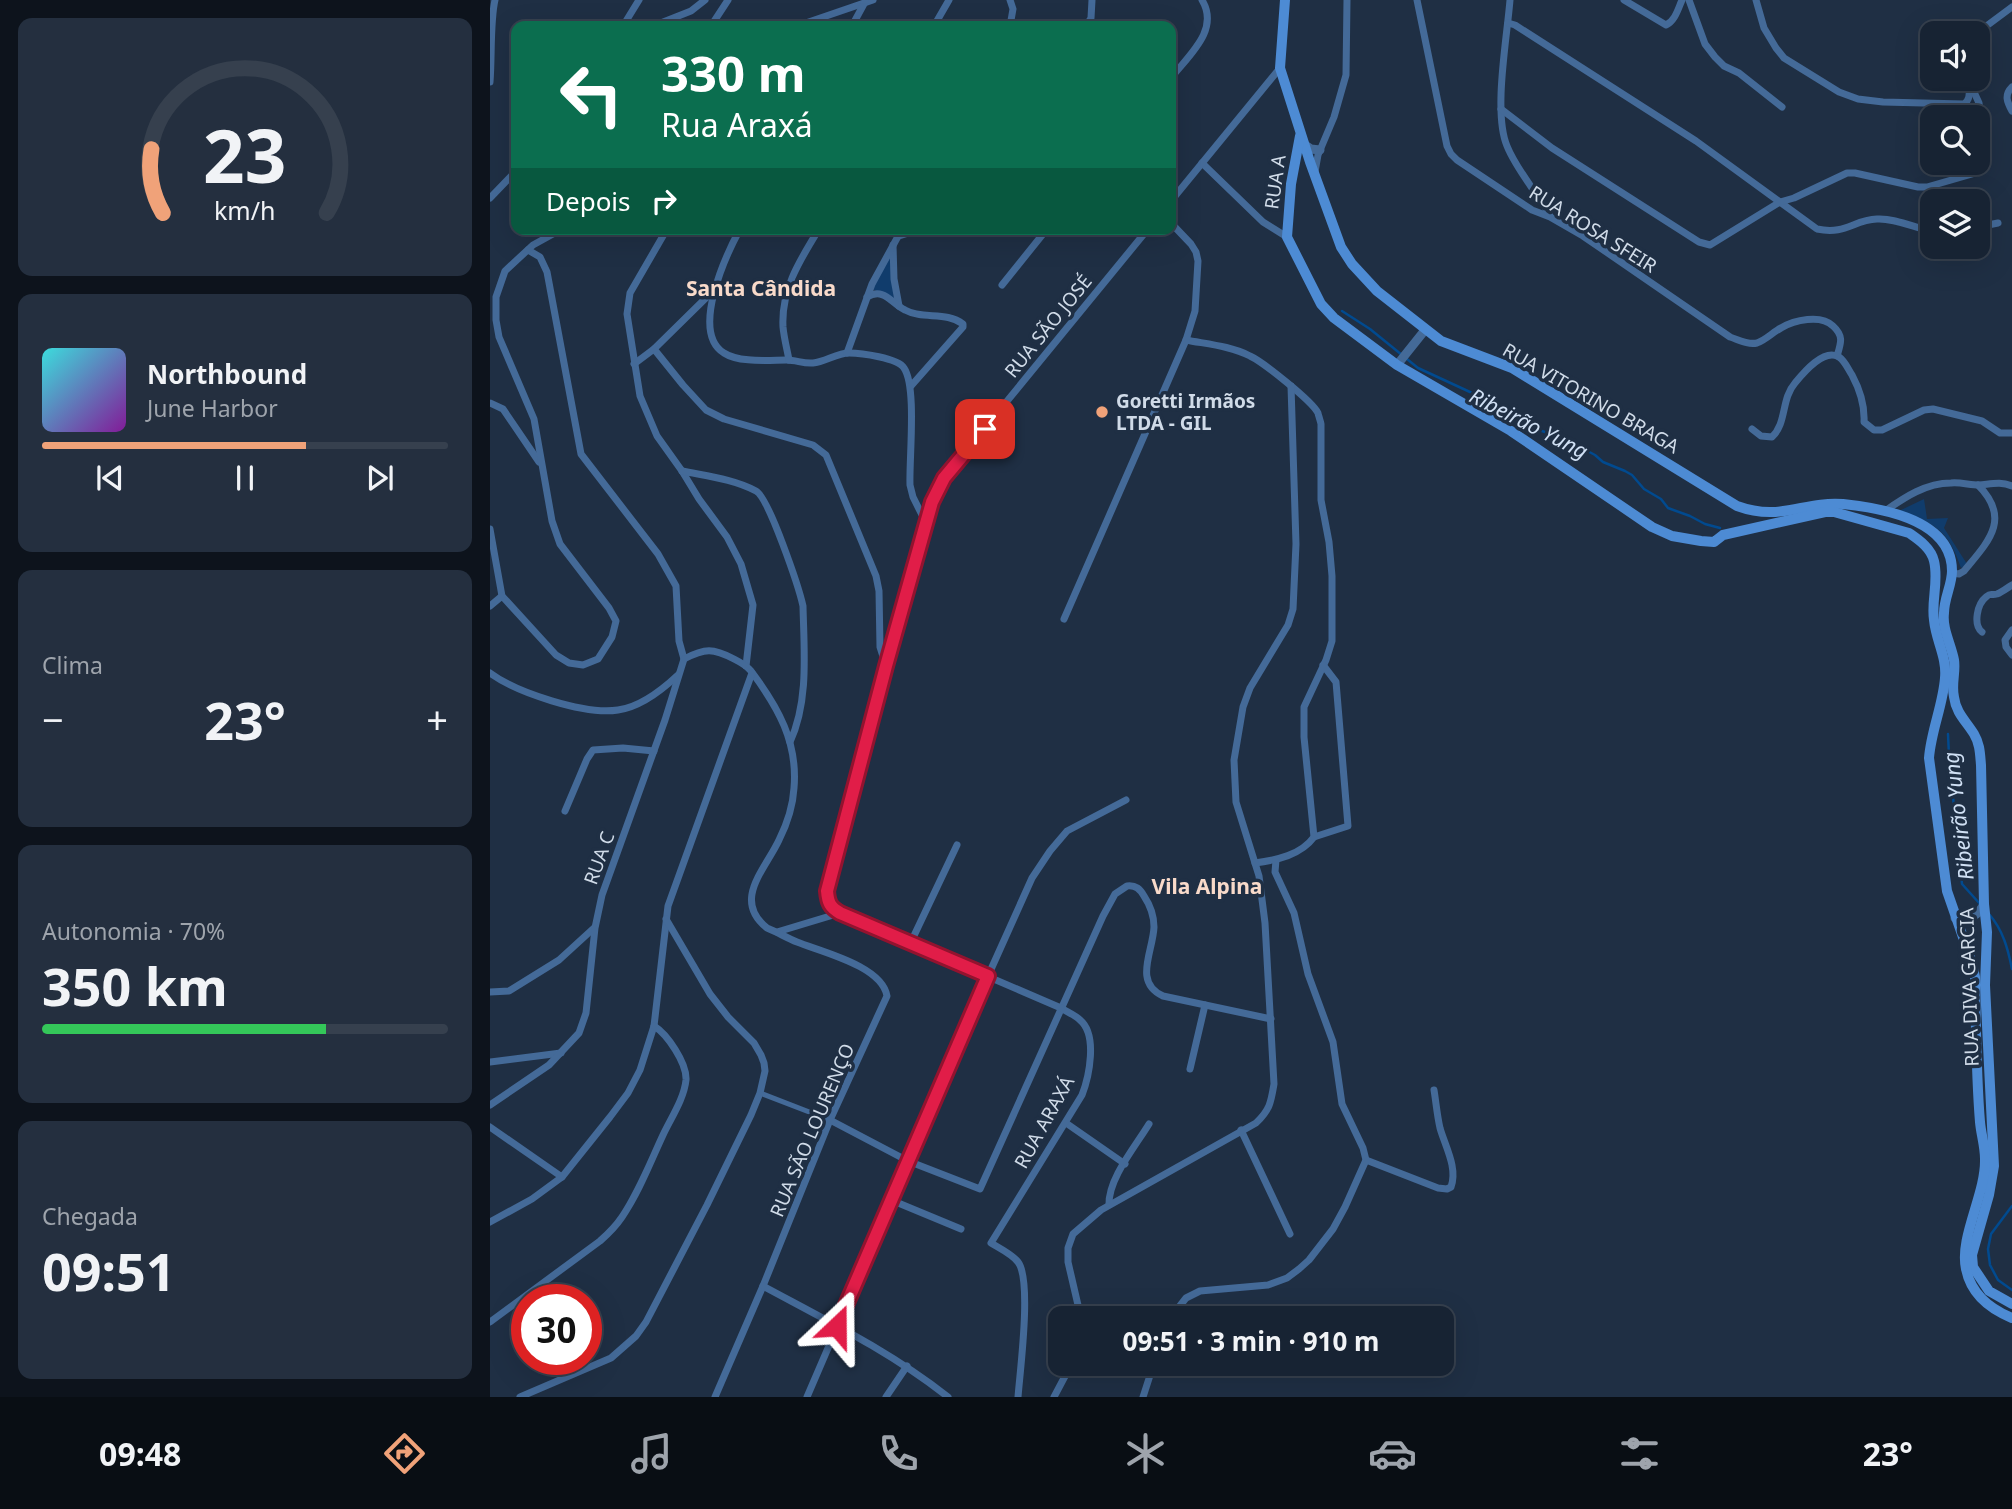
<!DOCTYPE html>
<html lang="pt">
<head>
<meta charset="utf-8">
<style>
	body { margin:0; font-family:"Noto Sans",sans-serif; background:#242f3f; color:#f1f3f6; height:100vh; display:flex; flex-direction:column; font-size:26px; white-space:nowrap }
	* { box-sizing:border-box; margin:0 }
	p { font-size:23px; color:#9ea4ac }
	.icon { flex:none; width:38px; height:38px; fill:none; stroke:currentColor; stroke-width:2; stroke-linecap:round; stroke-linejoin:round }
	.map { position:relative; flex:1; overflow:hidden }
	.panel { display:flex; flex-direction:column; gap:18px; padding:18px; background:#0d131c; width:490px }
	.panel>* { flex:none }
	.guide { position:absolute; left:21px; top:21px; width:665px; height:214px; border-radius:14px; box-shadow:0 7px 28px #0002,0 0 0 2px #36404e; background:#0b6e4f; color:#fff; overflow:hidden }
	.tools { position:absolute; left:1430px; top:21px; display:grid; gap:14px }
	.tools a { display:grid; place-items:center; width:70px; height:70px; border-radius:14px; background:#172333; box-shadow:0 7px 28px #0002,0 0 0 2px #36404e; font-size:35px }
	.speed { position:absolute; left:21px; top:1284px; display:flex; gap:14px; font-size:35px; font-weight:700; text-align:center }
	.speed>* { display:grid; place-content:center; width:91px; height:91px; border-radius:50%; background:#172333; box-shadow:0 7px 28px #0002,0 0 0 2px #36404e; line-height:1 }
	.speed .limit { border:10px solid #d22; background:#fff; color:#111 }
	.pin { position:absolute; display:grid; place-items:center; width:60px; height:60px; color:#fff; margin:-30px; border-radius:14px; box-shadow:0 4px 10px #0006 }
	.me { position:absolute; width:77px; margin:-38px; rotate:23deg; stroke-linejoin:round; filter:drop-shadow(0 0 5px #0008) }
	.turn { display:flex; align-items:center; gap:24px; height:147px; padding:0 35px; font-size:32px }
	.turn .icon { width:91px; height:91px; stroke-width:2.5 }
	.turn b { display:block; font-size:49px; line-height:60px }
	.then { display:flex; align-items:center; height:66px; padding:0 35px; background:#0003; gap:14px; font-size:26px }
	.big { font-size:52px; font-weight:700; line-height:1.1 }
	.panel .widget { flex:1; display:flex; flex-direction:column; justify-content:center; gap:10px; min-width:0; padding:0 24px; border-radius:14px; background:#242f3f }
	.panel .dial { align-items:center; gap:0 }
	.dial svg { height:182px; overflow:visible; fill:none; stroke:#36404e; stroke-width:7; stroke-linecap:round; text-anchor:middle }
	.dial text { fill:#f1f3f6; stroke:none }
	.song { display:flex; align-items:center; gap:21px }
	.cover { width:84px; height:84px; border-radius:10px; background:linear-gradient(135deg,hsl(180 70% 55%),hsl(290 70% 35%)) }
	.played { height:7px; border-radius:4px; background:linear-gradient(90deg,#f0a279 65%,#36404e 65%) }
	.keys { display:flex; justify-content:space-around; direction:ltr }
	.heat { display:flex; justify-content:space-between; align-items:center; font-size:38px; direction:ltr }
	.charge { height:10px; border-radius:5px; background:linear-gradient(90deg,#34c759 70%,#36404e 0) }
	.trip { position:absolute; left:558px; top:1306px; width:406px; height:70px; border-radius:14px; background:#172333; box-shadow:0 7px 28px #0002,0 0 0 2px #36404e; font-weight:700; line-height:70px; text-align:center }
	.tabs { display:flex; height:112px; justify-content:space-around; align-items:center; background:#090e14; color:#9ea4ac }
	.tabs .icon { width:49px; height:49px }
	.tabs .current { color:#f0a279 }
	.tabs b { font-size:32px; color:#f1f3f6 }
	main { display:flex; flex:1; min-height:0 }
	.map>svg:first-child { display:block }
	.green { fill:#103c6c }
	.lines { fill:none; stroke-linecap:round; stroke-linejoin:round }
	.stream { stroke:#014a8f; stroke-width:2.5 }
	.pedestrian { stroke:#446a98; stroke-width:5 }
	.minor { stroke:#446a98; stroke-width:7 }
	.tertiary { stroke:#446a98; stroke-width:9 }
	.secondary { stroke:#4d8bd4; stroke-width:10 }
	.route-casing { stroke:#92132f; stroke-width:18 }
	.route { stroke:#e11d48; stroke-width:12 }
	.poi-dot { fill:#f0a279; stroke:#1f2f44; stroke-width:2.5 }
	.labels { text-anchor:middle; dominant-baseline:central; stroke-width:7; stroke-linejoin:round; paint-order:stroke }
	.street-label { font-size:19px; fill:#d0dbe8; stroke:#1f2f44 }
	.poi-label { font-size:19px; font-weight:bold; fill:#d0dbe8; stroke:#1f2f44; text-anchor:start }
	.neighbourhood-label { font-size:21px; font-weight:bold; fill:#f8daca; stroke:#1f2f44 }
	.water-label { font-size:21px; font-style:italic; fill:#d0e0f4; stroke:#1f2f44 }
</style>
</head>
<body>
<main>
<section class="panel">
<div class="widget dial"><svg viewBox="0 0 100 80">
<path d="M14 69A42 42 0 1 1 86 69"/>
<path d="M14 69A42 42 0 0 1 9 41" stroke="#f0a279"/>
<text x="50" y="56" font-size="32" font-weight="700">23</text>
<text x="50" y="72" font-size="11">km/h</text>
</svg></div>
<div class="widget">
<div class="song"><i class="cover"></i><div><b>Northbound</b><p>June Harbor</p></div></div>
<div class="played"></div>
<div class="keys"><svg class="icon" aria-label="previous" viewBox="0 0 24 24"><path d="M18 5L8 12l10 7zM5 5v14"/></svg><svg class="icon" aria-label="pause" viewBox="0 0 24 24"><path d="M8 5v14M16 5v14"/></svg><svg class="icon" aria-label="next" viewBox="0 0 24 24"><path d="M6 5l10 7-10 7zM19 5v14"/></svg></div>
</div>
<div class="widget"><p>Clima</p>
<div class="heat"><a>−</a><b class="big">23°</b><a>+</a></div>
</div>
<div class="widget"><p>Autonomia · 70%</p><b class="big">350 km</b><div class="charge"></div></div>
<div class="widget"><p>Chegada</p><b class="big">09:51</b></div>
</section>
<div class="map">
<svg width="1522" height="1397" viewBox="0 0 1522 1397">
	<rect width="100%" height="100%" fill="#1f2f44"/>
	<g class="green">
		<path d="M400,254l4,44h-2l-20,-9z"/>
		<path d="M1434,499l3,20 21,-1 -4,10 23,36 -6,4c-12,-36 -25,-45 -60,-56v-2z"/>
	</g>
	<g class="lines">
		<g class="stream">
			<path d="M852,311l28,18 48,39 65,30 47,29 18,6 16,11 20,5 11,6 8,7 22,9 7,4 12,14 17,10 7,9 22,8 15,8 15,4"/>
			<path d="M1458,734l2,43 5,35 8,29 1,21 -3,11 1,11 18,20"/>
			<path d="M1499,914c14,16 19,35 23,55"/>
			<path d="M1522,1206l-21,28 -3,15 2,16 8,15 14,10"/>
		</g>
		<path class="pedestrian" d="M270,1093l70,27"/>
		<g class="minor">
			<path d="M927,0l30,146 4,8 6,6 75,50 18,7 33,19 147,101c9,3 18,8 27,6 9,-3 16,-11 24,-15 13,-8 40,-14 52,-2 11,10 8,17 4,30"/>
			<path d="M1020,0c-3,38 -17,113 -3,146 10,25 30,46 43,70"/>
			<path d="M1134,0l42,25c9,-4 12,-16 16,-25"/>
			<path d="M1199,0l16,44 10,13 9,9 15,7 43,34"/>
			<path d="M1266,0l8,28 12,20 8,10 55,34 19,7 25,3 81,2c7,-5 5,-12 5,-20"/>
			<path d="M1018,23l7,2 181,116 121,88c29,6 36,-9 60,-10 16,-1 34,7 49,11h6"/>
			<path d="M133,26l16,-26"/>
			<path d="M163,26l38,-15 14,-11"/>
			<path d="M221,26l17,-26"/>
			<path d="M307,26l76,-26"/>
			<path d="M362,26l13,-24"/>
			<path d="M444,26l15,-26"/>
			<path d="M520,26l3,-17 -3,-9"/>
			<path d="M596,26l5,-8 1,-18"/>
			<path d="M1487,33l35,-26"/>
			<path d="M681,78c18,-23 49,-48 31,-78"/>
			<path d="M0,82c2,-24 0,-61 5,-82"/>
			<path d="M1522,87c-8,8 -5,15 0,24"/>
			<path d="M1011,109l51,39 147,94 11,3 70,-43 14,-4 53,-25h8l63,14h9l52,-15 4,-5 3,-12 -7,-52 -11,-24"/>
			<path d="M712,163l61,59 24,15"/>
			<path d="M825,172l3,-17 16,-38 12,-42 1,-75"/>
			<path d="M0,198l26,-27"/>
			<path d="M681,201l109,-133"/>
			<path d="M1488,227l20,-4"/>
			<path d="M177,229l-37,64 -3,21 13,82 17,40 25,35 17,28 28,38 14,27 12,41 -7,61"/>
			<path d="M250,229c-14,26 -50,103 -16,124 15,10 45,7 63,7 9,0 17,4 26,3 12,-1 24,-10 36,-10 12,0 49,5 55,15 13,19 5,90 6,117l3,12 13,26"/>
			<path d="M409,236l22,-7"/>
			<path d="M403,245l1,34 5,27"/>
			<path d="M38,250l12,7 7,15 34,182 77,100 18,32 3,55 5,18"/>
			<path d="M512,285l45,-56"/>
			<path d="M377,297c17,-10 24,6 38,13 18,10 41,1 58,14v3l-52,59"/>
			<path d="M696,340c20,4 45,6 64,16 13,6 62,45 68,57 0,1 3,10 3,11v76l8,42 3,34v65l-6,19 -22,47v30l10,100c-13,18 -37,23 -59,26"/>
			<path d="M164,349l29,36 23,25 18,9 89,26 13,10 50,121 3,15 1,56 6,19"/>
			<path d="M357,353l25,-69 30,-55"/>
			<path d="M299,360c-2,-11 -5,-22 -6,-33 -2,-38 17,-67 36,-98"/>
			<path d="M144,364l20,-15 59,-58"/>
			<path d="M0,403l13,6 36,53"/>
			<path d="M1262,429l9,7 11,1c15,-14 9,-38 23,-54 9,-11 29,-35 44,-26 6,4 9,12 13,18 8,15 13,29 12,47l10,8h8l42,-20 9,-1 49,12 18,12h12"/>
			<path d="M192,471c24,5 52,8 74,20 13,7 43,97 47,115 1,45 6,95 -13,136"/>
			<path d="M1395,511c20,-14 41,-28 66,-28 9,-1 19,2 28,2 12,-1 22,-4 33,1"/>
			<path d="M0,529l12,67 54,59 13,8 14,2 15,-6 14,-22 4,-16 -7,-13 -49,-64 -8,-23 -18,-102 -35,-82 -3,-17v-23l9,-26 28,-26 29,-16"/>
			<path d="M1462,573l7,1 5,-3c24,-29 48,-52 14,-86"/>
			<path d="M0,606l12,-10"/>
			<path d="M574,619l122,-279 9,-29 3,-50 -2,-9 -5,-8 -20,-21"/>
			<path d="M1522,630l-7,10 1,7 6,8"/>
			<path d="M1492,632c-9,-7 -5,-28 4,-35 6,-5 4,-1 11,-3 5,-2 10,-6 15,-9"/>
			<path d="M0,673c27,20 95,42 128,37 23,-3 44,-20 60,-35"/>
			<path d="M75,811l22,-52 6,-9 30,-2 31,3"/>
			<path d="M824,837l34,-11 -12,-144 -13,-17"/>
			<path d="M287,932l63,-19"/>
			<path d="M421,942l46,-97"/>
			<path d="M0,992l19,-1 50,-31 35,-32"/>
			<path d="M0,1062l71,-9"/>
			<path d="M700,1069l15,-64"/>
			<path d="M0,1105l59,-40 30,-32 7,-20 9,-85 7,-33 63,-175 19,-61c21,-11 29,-11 50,0 6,3 12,6 17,12 27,36 47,71 43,117 -1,17 -7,36 -15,52 -14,30 -47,60 -12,88 10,4 20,10 30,14 25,10 85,24 90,54l-57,124 -67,166 -48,111"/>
			<path d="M340,1120l78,41 72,28 123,-273 12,-22 12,-8c9,-1 13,3 17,10 6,9 10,21 10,31 -1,25 -21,55 9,69l108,23"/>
			<path d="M576,1123l59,41"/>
			<path d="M0,1127l72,50"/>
			<path d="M751,1130l49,104"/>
			<path d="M876,1160l72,28 9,1 4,-2c7,-19 -6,-41 -11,-59 -3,-13 -4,-26 -6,-38"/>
			<path d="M401,1200l70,29"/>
			<path d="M619,1205c-1,-26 26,-58 40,-81"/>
			<path d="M0,1222l42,-23 30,-22 48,-60 18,-24 12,-23 14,-44 14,-120 84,-233"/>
			<path d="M273,1286c63,34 128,66 185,111"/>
			<path d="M591,1318l-13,-56v-14l5,-14 28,-24 155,-87c14,-13 15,-21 18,-39l-9,-161 -6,-47 -23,-74 -2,-42 9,-53 7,-19 38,-63 5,-16 3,-65 -5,-158"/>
			<path d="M683,1318l6,-11 7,-9 14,-7 68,-6 19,-7 12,-9 10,-9 24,-31 12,-22 21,-47 -3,-12 -21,-44 -9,-62 -25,-68 -14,-61 -19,-41 1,-12"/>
			<path d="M0,1322l110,-81c8,-7 16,-15 22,-24 17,-25 28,-54 41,-82 8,-17 21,-36 23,-55 1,-17 -19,-46 -32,-54"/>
			<path d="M30,1397l91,-39 25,-22 10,-14 61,-117 44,-90 9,-22 5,-22 -1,-8 -3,-8 -7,-12 -26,-26 -18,-23 -44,-75"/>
			<path d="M317,1397l181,-421 44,-98 18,-27 17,-20 59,-31"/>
			<path d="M396,1397l21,-31"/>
			<path d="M528,1397c2,-26 14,-117 0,-135 -6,-8 -19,-14 -27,-19l91,-148c7,-18 16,-60 -2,-75 -5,-5 -13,-8 -19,-12l-221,-95c-10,-6 -12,-10 -13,-22 20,-92 47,-184 73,-275 13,-45 21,-98 44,-138l204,-249"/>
			<path d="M564,1397l18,-34"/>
			<path d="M653,1397l11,-34"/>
		</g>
		<g class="tertiary">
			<path d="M815,145l6,4 9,1"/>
			<path d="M907,365l28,-35"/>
			<path d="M1465,918c14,1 23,-1 29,-14"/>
		</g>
		<g class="secondary">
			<path d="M795,0l-5,68 30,94 31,85 11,17 25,27 64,50 71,27 225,138c44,16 66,-5 106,-2 39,4 109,16 109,67 0,14 -8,27 -8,42 -2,16 7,31 10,47 2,12 -3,24 0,37 2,16 12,24 20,37 6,10 6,20 7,31l3,139 3,28 -2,53 9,181 -5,29 -17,60 1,12 16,24 23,13"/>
			<path d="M810,136l-9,48 -4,53 34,67 13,14 63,47 114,66 141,96 20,9 29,5 13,1 9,-7 102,-23h9l75,21c10,7 22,15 25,28 5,20 -3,40 0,59 2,21 13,37 11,58 -2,27 -14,53 -16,80l18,133 25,72 3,14c1,48 1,97 5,145 1,12 5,24 5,37 1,35 -26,78 -19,110 5,25 24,40 46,49"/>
		</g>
	</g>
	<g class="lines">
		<g class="route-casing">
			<path id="route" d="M347,1326l151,-350 -148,-63c-10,-6 -12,-10 -13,-22l59,-225 46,-164 12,-24 41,-49"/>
		</g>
		<use href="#route" class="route"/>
	</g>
	<circle class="poi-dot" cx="612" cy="412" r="7"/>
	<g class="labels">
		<g class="street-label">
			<text transform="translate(785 182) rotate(-82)">RUA A</text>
			<text transform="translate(1103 229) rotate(32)">RUA ROSA SFEIR</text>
			<text transform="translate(558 326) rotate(-51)">RUA SÃO JOSÉ</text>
			<text transform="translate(1101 398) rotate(30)">RUA VITORINO BRAGA</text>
			<text transform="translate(109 858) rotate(-70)">RUA C</text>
			<text transform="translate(1479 987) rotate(-92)">RUA DIVA GARCIA</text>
			<text transform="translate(554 1122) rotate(-61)">RUA ARAXÁ</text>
			<text transform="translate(322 1130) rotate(-67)">RUA SÃO LOURENÇO</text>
		</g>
		<g class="poi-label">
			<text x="626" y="401">Goretti Irmãos<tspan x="626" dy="22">LTDA - GIL</tspan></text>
		</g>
		<g class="neighbourhood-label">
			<text x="271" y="288">Santa Cândida</text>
			<text x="717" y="886">Vila Alpina</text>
		</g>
		<g class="water-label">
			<text transform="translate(1039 423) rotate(27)">Ribeirão Yung</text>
			<text transform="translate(1468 816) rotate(-97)">Ribeirão Yung</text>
		</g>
	</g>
</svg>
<div class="tools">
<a><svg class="icon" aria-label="sound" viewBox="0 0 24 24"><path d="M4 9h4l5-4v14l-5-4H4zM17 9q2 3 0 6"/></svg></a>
<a><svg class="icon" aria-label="search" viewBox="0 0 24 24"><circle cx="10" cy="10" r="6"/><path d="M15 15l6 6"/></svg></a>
<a><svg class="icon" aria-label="layers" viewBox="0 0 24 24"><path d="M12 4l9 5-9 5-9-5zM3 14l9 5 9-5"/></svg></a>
</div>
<div class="speed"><div class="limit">30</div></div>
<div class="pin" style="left:495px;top:429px;background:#d93025"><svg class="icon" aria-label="arrive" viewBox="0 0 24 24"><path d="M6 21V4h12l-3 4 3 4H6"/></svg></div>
<svg class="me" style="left:347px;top:1326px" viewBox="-20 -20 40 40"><path d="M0-17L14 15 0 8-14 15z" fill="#e11d48" stroke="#fff" stroke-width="4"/></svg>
<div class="trip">09:51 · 3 min · 910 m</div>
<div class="guide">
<div class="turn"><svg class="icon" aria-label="left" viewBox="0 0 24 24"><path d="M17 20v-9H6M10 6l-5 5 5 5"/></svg><div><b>330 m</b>Rua Araxá</div></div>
<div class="then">Depois<svg class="icon" aria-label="right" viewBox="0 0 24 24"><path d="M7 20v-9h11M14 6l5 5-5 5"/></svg></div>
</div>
</div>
</main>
<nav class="tabs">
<b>09:48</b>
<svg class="icon current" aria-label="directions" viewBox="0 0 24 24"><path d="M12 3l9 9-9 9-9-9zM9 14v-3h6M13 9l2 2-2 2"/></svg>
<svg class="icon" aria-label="music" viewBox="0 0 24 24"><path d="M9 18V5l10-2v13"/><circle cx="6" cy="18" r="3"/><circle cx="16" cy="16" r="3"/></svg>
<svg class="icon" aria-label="phone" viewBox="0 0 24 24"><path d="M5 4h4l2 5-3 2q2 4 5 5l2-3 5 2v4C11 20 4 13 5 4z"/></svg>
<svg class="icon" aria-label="climate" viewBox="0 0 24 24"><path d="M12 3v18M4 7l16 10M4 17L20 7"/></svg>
<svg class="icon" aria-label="car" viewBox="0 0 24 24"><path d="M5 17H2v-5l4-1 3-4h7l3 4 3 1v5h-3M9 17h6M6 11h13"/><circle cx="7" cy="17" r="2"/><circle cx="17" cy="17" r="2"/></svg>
<svg class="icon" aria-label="filters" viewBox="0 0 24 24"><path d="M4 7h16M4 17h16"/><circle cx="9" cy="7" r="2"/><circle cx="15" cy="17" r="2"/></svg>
<b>23°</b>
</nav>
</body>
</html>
